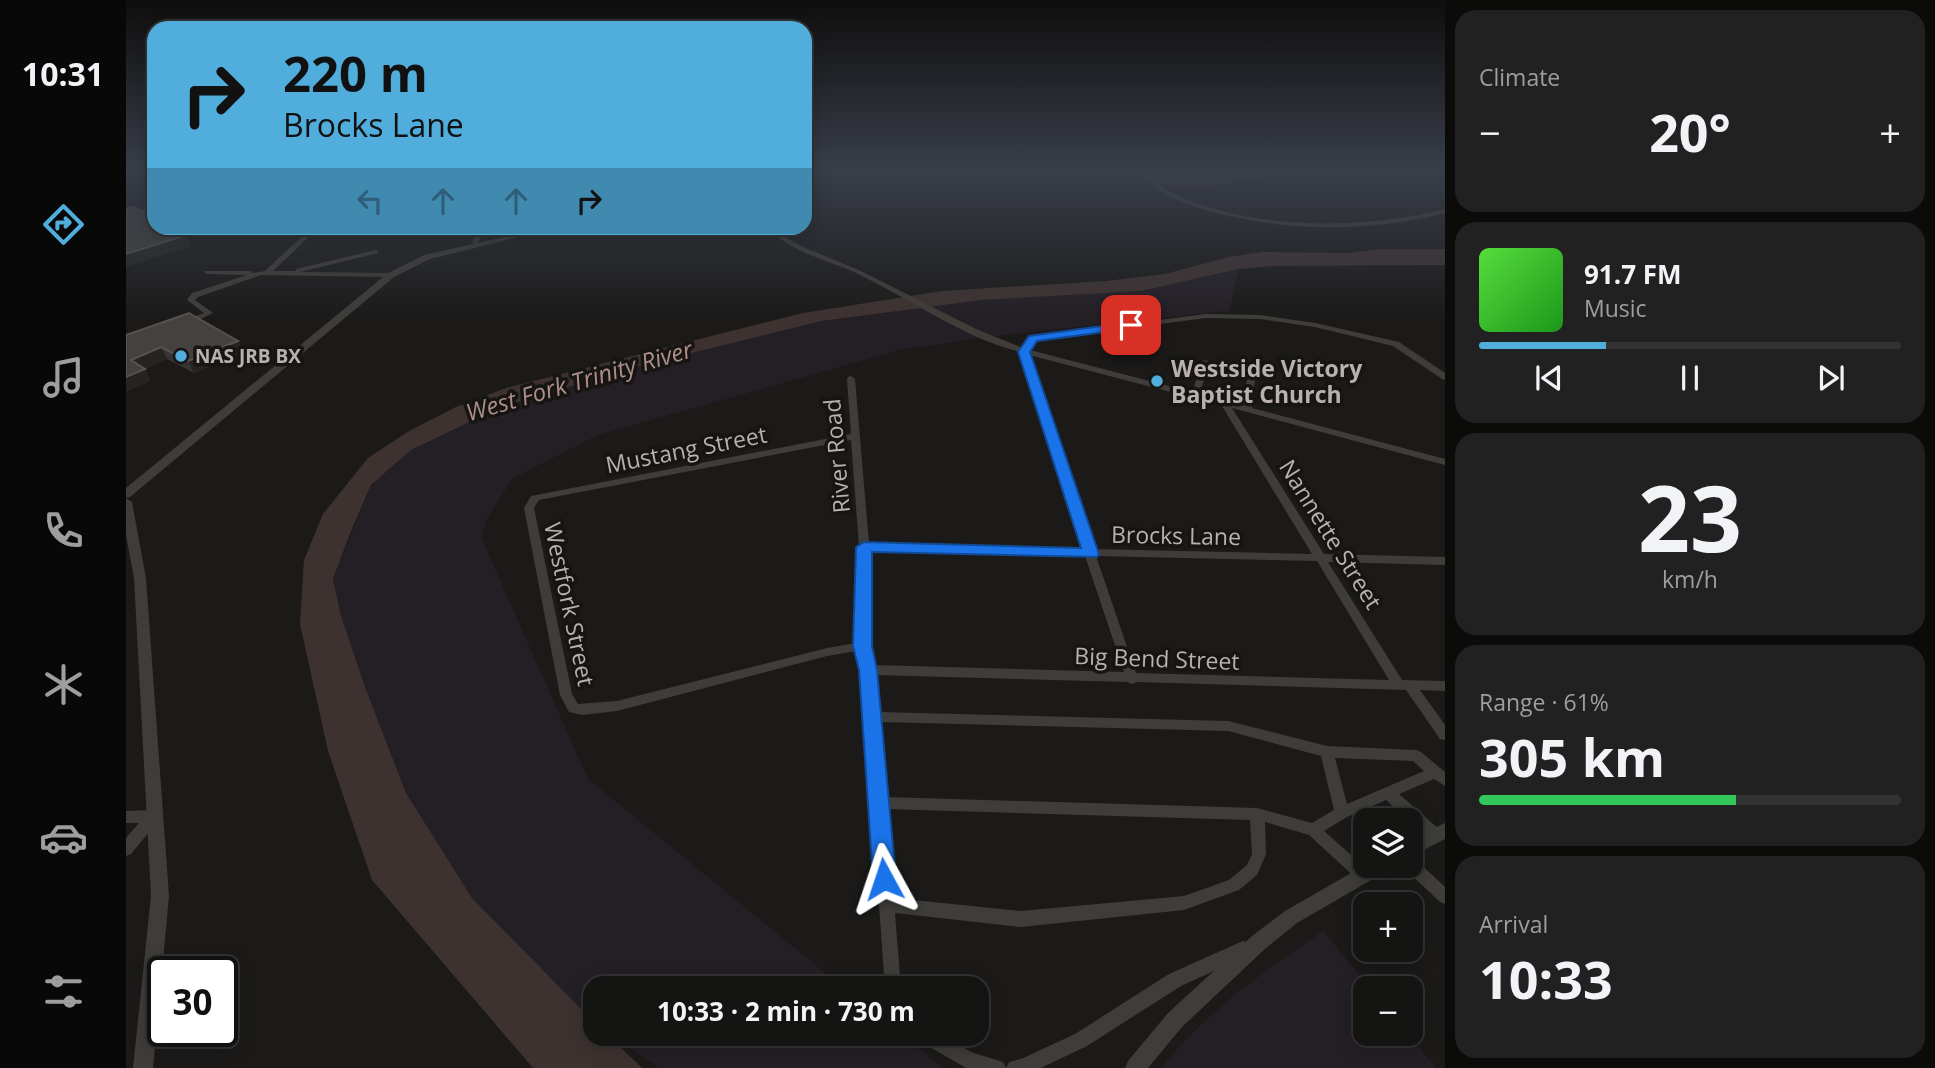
<!DOCTYPE html>
<html lang="en">
<head>
<meta charset="utf-8">
<style>
	body { margin:0; font-family:"Open Sans",sans-serif; background:#212121; color:#f1f3f6; height:100vh; display:flex; flex-direction:column; font-size:26px; white-space:nowrap }
	* { box-sizing:border-box; margin:0 }
	p { font-size:23px; color:#9d9ea0 }
	.icon { flex:none; width:38px; height:38px; fill:none; stroke:currentColor; stroke-width:2; stroke-linecap:round; stroke-linejoin:round }
	.map { position:relative; flex:1; overflow:hidden }
	.drawer { display:flex; flex-direction:column; gap:10px; padding:10px; background:#0b0b0a; width:490px }
	.drawer>* { flex:none }
	.hud { position:absolute; left:21px; top:21px; width:665px; height:214px; border-radius:21px; box-shadow:0 4px 18px #0003,0 0 0 2px #333; background:#50addc; color:#111; overflow:hidden }
	.tools { position:absolute; left:1227px; top:808px; display:grid; gap:14px }
	.tools a { display:grid; place-items:center; width:70px; height:70px; border-radius:14px; background:#141413; box-shadow:0 4px 18px #0003,0 0 0 2px #333; font-size:35px }
	.speed { position:absolute; left:21px; top:956px; display:flex; gap:14px; font-size:35px; font-weight:700; text-align:center }
	.speed>* { display:grid; place-content:center; width:91px; height:91px; border-radius:50%; background:#141413; box-shadow:0 4px 18px #0003,0 0 0 2px #333; line-height:1 }
	.speed .limit { border:4px solid #111; border-radius:10px; background:#fff; color:#111 }
	.pin { position:absolute; display:grid; place-items:center; width:60px; height:60px; color:#fff; margin:-30px; border-radius:14px; box-shadow:0 4px 10px #0006 }
	.me { position:absolute; width:77px; margin:-38px; rotate:355deg; stroke-linejoin:round; filter:drop-shadow(0 0 5px #0008) }
	.turn { display:flex; align-items:center; gap:24px; height:147px; padding:0 21px; font-size:32px }
	.turn .icon { width:91px; height:91px; stroke-width:2.5 }
	.turn b { display:block; font-size:49px; line-height:60px }
	.lanes { display:flex; align-items:center; height:66px; padding:0 21px; background:#0003; justify-content:center; gap:35px; direction:ltr }
	.lanes .off { opacity:.35 }
	.big { font-size:52px; font-weight:700; line-height:1.1 }
	.drawer .card { flex:1; display:flex; flex-direction:column; justify-content:center; gap:10px; min-width:0; padding:0 24px; border-radius:21px; background:#212121 }
	.drawer .dial { align-items:center; gap:0 }
	.dial b { font-size:91px; line-height:1 }
	.song { display:flex; align-items:center; gap:21px }
	.cover { width:84px; height:84px; border-radius:10px; background:linear-gradient(135deg,hsl(110 70% 55%),hsl(120 70% 35%)) }
	.played { height:7px; border-radius:4px; background:linear-gradient(90deg,#50addc 30%,#333 30%) }
	.keys { display:flex; justify-content:space-around; direction:ltr }
	.heat { display:flex; justify-content:space-between; align-items:center; font-size:38px; direction:ltr }
	.charge { height:10px; border-radius:5px; background:linear-gradient(90deg,#34c759 61%,#333 0) }
	.trip { position:absolute; left:457px; top:976px; width:406px; height:70px; border-radius:21px; background:#141413; box-shadow:0 4px 18px #0003,0 0 0 2px #333; font-weight:700; line-height:70px; text-align:center }
	main { display:flex; flex:1; min-height:0 }
	.dock { display:flex; flex-direction:column; width:126px; justify-content:space-around; align-items:center; background:#080808; color:#9d9ea0 }
	.dock .icon { width:49px; height:49px }
	.dock .on { color:#50addc }
	.dock b { font-size:32px; color:#f1f3f6 }
	.map>svg:first-child { display:block }
	.green { fill:#241f25 }
	.water { fill:#3d3230 }
	.lines { fill:none; stroke-linecap:round; stroke-linejoin:round }
	.minor { fill:#3f3d3a; fill-rule:evenodd }
	.tertiary { fill:#3f3d3a; fill-rule:evenodd }
	.wall { fill:#363432 }
	.shaded-wall { fill:#252423 }
	.building { fill:#44423f; stroke:#565351; stroke-width:2 }
	.route { fill:#1a73e8; stroke:#114b97; stroke-width:2 }
	.poi-dot { fill:#50addc; stroke:#161514; stroke-width:2.5 }
	.labels { text-anchor:middle; dominant-baseline:central; stroke-width:7; stroke-linejoin:round; paint-order:stroke }
	.far-poi-label { font-size:19px; font-weight:bold; fill:#b9b1ad; stroke:#161514; text-anchor:start }
	.poi-label { font-size:23px; font-weight:bold; fill:#b9b1ad; stroke:#161514; text-anchor:start }
	.street-label { font-size:23px; fill:#b9b1ad; stroke:#161514 }
	.water-label { font-size:24px; font-style:italic; fill:#af8e89; stroke:#161514 }
</style>
</head>
<body>
<main>
<nav class="dock">
<b>10:31</b>
<svg class="icon on" aria-label="directions" viewBox="0 0 24 24"><path d="M12 3l9 9-9 9-9-9zM9 14v-3h6M13 9l2 2-2 2"/></svg>
<svg class="icon" aria-label="music" viewBox="0 0 24 24"><path d="M9 18V5l10-2v13"/><circle cx="6" cy="18" r="3"/><circle cx="16" cy="16" r="3"/></svg>
<svg class="icon" aria-label="phone" viewBox="0 0 24 24"><path d="M5 4h4l2 5-3 2q2 4 5 5l2-3 5 2v4C11 20 4 13 5 4z"/></svg>
<svg class="icon" aria-label="climate" viewBox="0 0 24 24"><path d="M12 3v18M4 7l16 10M4 17L20 7"/></svg>
<svg class="icon" aria-label="car" viewBox="0 0 24 24"><path d="M5 17H2v-5l4-1 3-4h7l3 4 3 1v5h-3M9 17h6M6 11h13"/><circle cx="7" cy="17" r="2"/><circle cx="17" cy="17" r="2"/></svg>
<svg class="icon" aria-label="filters" viewBox="0 0 24 24"><path d="M4 7h16M4 17h16"/><circle cx="9" cy="7" r="2"/><circle cx="15" cy="17" r="2"/></svg>
</nav>
<div class="map">
<svg width="1319" height="1068" viewBox="0 0 1319 1068">
	<rect width="100%" height="100%" fill="#1b1a19"/>
	<g class="green">
		<path d="M1113,269l-10,42 -217,23 -109,15 -305,86 -85,43 -27,42 -5,17 107,242 257,210h-250v34l-123,-125 -66,-105 -41,-106 -24,-71 -8,-37 38,-94 40,-35 90,-43 138,-41 183,-45 160,-21 159,-9z"/>
		<path d="M1197,931l48,58h-6v45h43l28,34h-275c46,-57 102,-96 162,-137z"/>
		<path d="M485,1034h290l42,34h-284z"/>
	</g>
	<g class="water">
		<path d="M1027,171h142l-92,16 -19,1 -24,-5z"/>
		<path d="M1254,249h65v16l-174,1 -32,3 -98,22 -159,9 -160,21 -183,45 -138,41 -90,43 -40,35 -20,46 -18,48 8,37 24,71 41,106 66,105 123,125v11h12l35,34h-109l-161,-188 -44,-129 -28,-127 4,-64 19,-46 45,-56 41,-27 47,-24 50,-19 297,-75 139,-22 164,-10 59,-7 64,-17 34,-5 84,1z"/>
	</g>
	<g class="lines">
		<g class="minor">
			<path d="M1011,171c12,0 21,13 31,19 10,6 23,12 34,15 74,25 168,23 243,4v4c-75,19 -154,19 -228,0 -18,-5 -39,-11 -55,-21 -9,-6 -17,-14 -25,-21z"/>
			<path d="M185,228h6v1l19,-1 -24,6 -39,37h23v-2l80,-19 2,1v2l-78,19 91,1 4,2 -4,2 -130,-2 -63,22 -3,3 18,13 -25,12h-6v-4l22,-8 -17,-13 5,-7 55,-18 -40,-1 -3,-2 1,-1h45l3,2 12,-2z"/>
			<path d="M354,228h6l-8,14 2,3 -3,2 -5,-5z"/>
			<path d="M642,228h6l8,7 21,12 56,23 117,59 47,19 8,-12h3l172,-22 54,1 55,8 84,19 46,31v7l-3,-1 -49,-33 -78,-19 -55,-8 -54,-1 -169,22 -7,10 162,42 11,-32 52,8 1,2 -4,38 193,51v6l-213,-57 92,146 121,3v8l-117,-3 74,118 43,1v10l-25,-1 25,35v15l-5,-1 -34,-49 -269,-8 -5,2 -5,-2 -252,-7 3,37 350,9 99,25 89,4 5,2 24,20v14l-11,-7 -35,15 41,36 2,5 -2,5 -5,1 -5,-1 -44,-40 -39,17 -23,14 44,39 3,5 -3,5 -5,2 -5,-2 -49,-45 -44,-13 1,32 -9,21 -18,15 -55,20 -163,17 -126,-14 6,76h-16l-13,-183 -2,-3 1,-3 -9,-130 -5,-19 -30,5 -210,55 -35,4 -13,-3 -9,-17 -36,-187 7,-12 320,-62 -4,-55 1,-2 3,-1 4,3 14,165 214,5 -63,-197c-59,-15 -111,-54 -166,-80 -30,-13 -63,-20 -86,-44zM903,355l161,42 1,3 6,-1 25,7 90,148 -218,-5zM1083,365l39,7 -5,34 -44,-11zM725,440l8,107 -3,96 -29,5 -210,53 -39,3 -6,-10 -38,-186 5,-8zM743,551l216,5 39,116 -251,-7 -5,-19zM970,556l221,5 72,119 -253,-7zM753,722l349,9 93,25 13,54 -22,13 -55,-15 -372,-11zM1209,758l78,3 11,10 -77,33zM760,809l364,11 2,34 -5,11 -18,15 -45,16 -163,15 -127,-13z"/>
			<path d="M28,810l5,2 2,4 -2,4 -28,34 -5,2v-18l13,-15h-13v-12z"/>
			<path d="M1284,857l5,2 30,28v17l-5,-2 -35,-33 -1,-3h6z"/>
			<path d="M1117,941l6,2 2,6 -2,6 -68,31 -94,60 -46,22h-35l3,-6 12,-3 54,-25 94,-60z"/>
			<path d="M789,1034h26l30,18 32,10 3,6h-40l-48,-28z"/>
		</g>
		<g class="tertiary">
			<path d="M28,206v4l-28,7v-4z"/>
			<path d="M419,228h11l-126,31 -36,18 -264,220 -4,1v-10l262,-215 36,-18z"/>
			<path d="M0,498l6,4 14,76 23,318 -16,172h-20l18,-172 -17,-318 -8,-43z"/>
			<path d="M1319,823v16l-35,18v-17z"/>
			<path d="M1239,865l23,1 -3,6 -88,51 -31,25 -84,79 -34,41h-23l3,-7 40,-48 84,-77 33,-25z"/>
		</g>
	</g>
	<path class="wall" d="M0,335l112,6 5,12 -49,20 -27,-14 -22,10 6,12z"/>
	<g class="shaded-wall">
		<path d="M61,235l5,11 -66,21v-13z"/>
		<path d="M112,341l5,12 -49,20 -6,-12z"/>
		<path d="M35,347l6,12 -30,13 -6,-12z"/>
		<path d="M19,369l6,12 -25,11v-15z"/>
	</g>
	<g class="building">
		<path d="M7,207l21,11v10h19l14,7 -61,19v-45z"/>
		<path d="M63,313l49,28 -50,20 -27,-14 -30,13 14,9 -19,8v-42z"/>
	</g>
	<linearGradient id="sky" x2="0" y2="1"><stop stop-color="#0f0e0e"/><stop offset="0.53" stop-color="#393e49"/><stop offset="1" stop-color="#393e49" stop-opacity="0"/></linearGradient>
	<rect width="1319" height="320" fill="url(#sky)"/>
	<path class="route" d="M1005,322l6,3 -2,3 -98,13 -7,11 69,202 -2,3 -225,-5v94l5,24 19,209 -3,8 -9,3 -8,-3 -3,-8 -14,-209 -6,-24 3,-99 8,-5 217,6 -63,-196 11,-16z"/>
	<g class="poi-dot">
		<circle cx="55" cy="356" r="7"/>
		<circle cx="1031" cy="381" r="7"/>
	</g>
	<g class="labels">
		<g class="far-poi-label">
			<text x="69" y="356">NAS JRB BX</text>
		</g>
		<g class="poi-label">
			<text x="1045" y="368">Westside Victory<tspan x="1045" dy="26">Baptist Church</tspan></text>
		</g>
		<g class="street-label">
			<text transform="translate(560 449) rotate(-11)">Mustang Street</text>
			<text transform="translate(710 456) rotate(-95)">River Road</text>
			<text transform="translate(1205 534) rotate(58)">Nannette Street</text>
			<text transform="translate(1050 535) rotate(1)">Brocks Lane</text>
			<text transform="translate(444 604) rotate(78)">Westfork Street</text>
			<text transform="translate(1031 658) rotate(2)">Big Bend Street</text>
		</g>
		<g class="water-label">
			<text transform="translate(453 380) rotate(-16)">West Fork Trinity River</text>
		</g>
	</g>
</svg>
<div class="tools">
<a><svg class="icon" aria-label="layers" viewBox="0 0 24 24"><path d="M12 4l9 5-9 5-9-5zM3 14l9 5 9-5"/></svg></a>
<a>+</a>
<a>−</a>
</div>
<div class="speed"><div class="limit">30</div></div>
<div class="pin" style="left:1005px;top:325px;background:#d93025"><svg class="icon" aria-label="arrive" viewBox="0 0 24 24"><path d="M6 21V4h12l-3 4 3 4H6"/></svg></div>
<svg class="me" style="left:758px;top:879px" viewBox="-20 -20 40 40"><path d="M0-17L14 15 0 8-14 15z" fill="#1a73e8" stroke="#fff" stroke-width="4"/></svg>
<div class="trip">10:33 · 2 min · 730 m</div>
<div class="hud">
<div class="turn"><svg class="icon" aria-label="right" viewBox="0 0 24 24"><path d="M7 20v-9h11M14 6l5 5-5 5"/></svg><div><b>220 m</b>Brocks Lane</div></div>
<div class="lanes"><svg class="icon off" aria-label="left" viewBox="0 0 24 24"><path d="M17 20v-9H6M10 6l-5 5 5 5"/></svg><svg class="icon off" aria-label="ahead" viewBox="0 0 24 24"><path d="M12 20V5M6 11l6-6 6 6"/></svg><svg class="icon off" aria-label="ahead" viewBox="0 0 24 24"><path d="M12 20V5M6 11l6-6 6 6"/></svg><svg class="icon" aria-label="right" viewBox="0 0 24 24"><path d="M7 20v-9h11M14 6l5 5-5 5"/></svg></div>
</div>
</div>
<section class="drawer">
<div class="card"><p>Climate</p>
<div class="heat"><a>−</a><b class="big">20°</b><a>+</a></div>
</div>
<div class="card">
<div class="song"><i class="cover"></i><div><b>91.7 FM</b><p>Music</p></div></div>
<div class="played"></div>
<div class="keys"><svg class="icon" aria-label="previous" viewBox="0 0 24 24"><path d="M18 5L8 12l10 7zM5 5v14"/></svg><svg class="icon" aria-label="pause" viewBox="0 0 24 24"><path d="M8 5v14M16 5v14"/></svg><svg class="icon" aria-label="next" viewBox="0 0 24 24"><path d="M6 5l10 7-10 7zM19 5v14"/></svg></div>
</div>
<div class="card dial"><b>23</b><p>km/h</p></div>
<div class="card"><p>Range · 61%</p><b class="big">305 km</b><div class="charge"></div></div>
<div class="card"><p>Arrival</p><b class="big">10:33</b></div>
</section>
</main>
</body>
</html>
